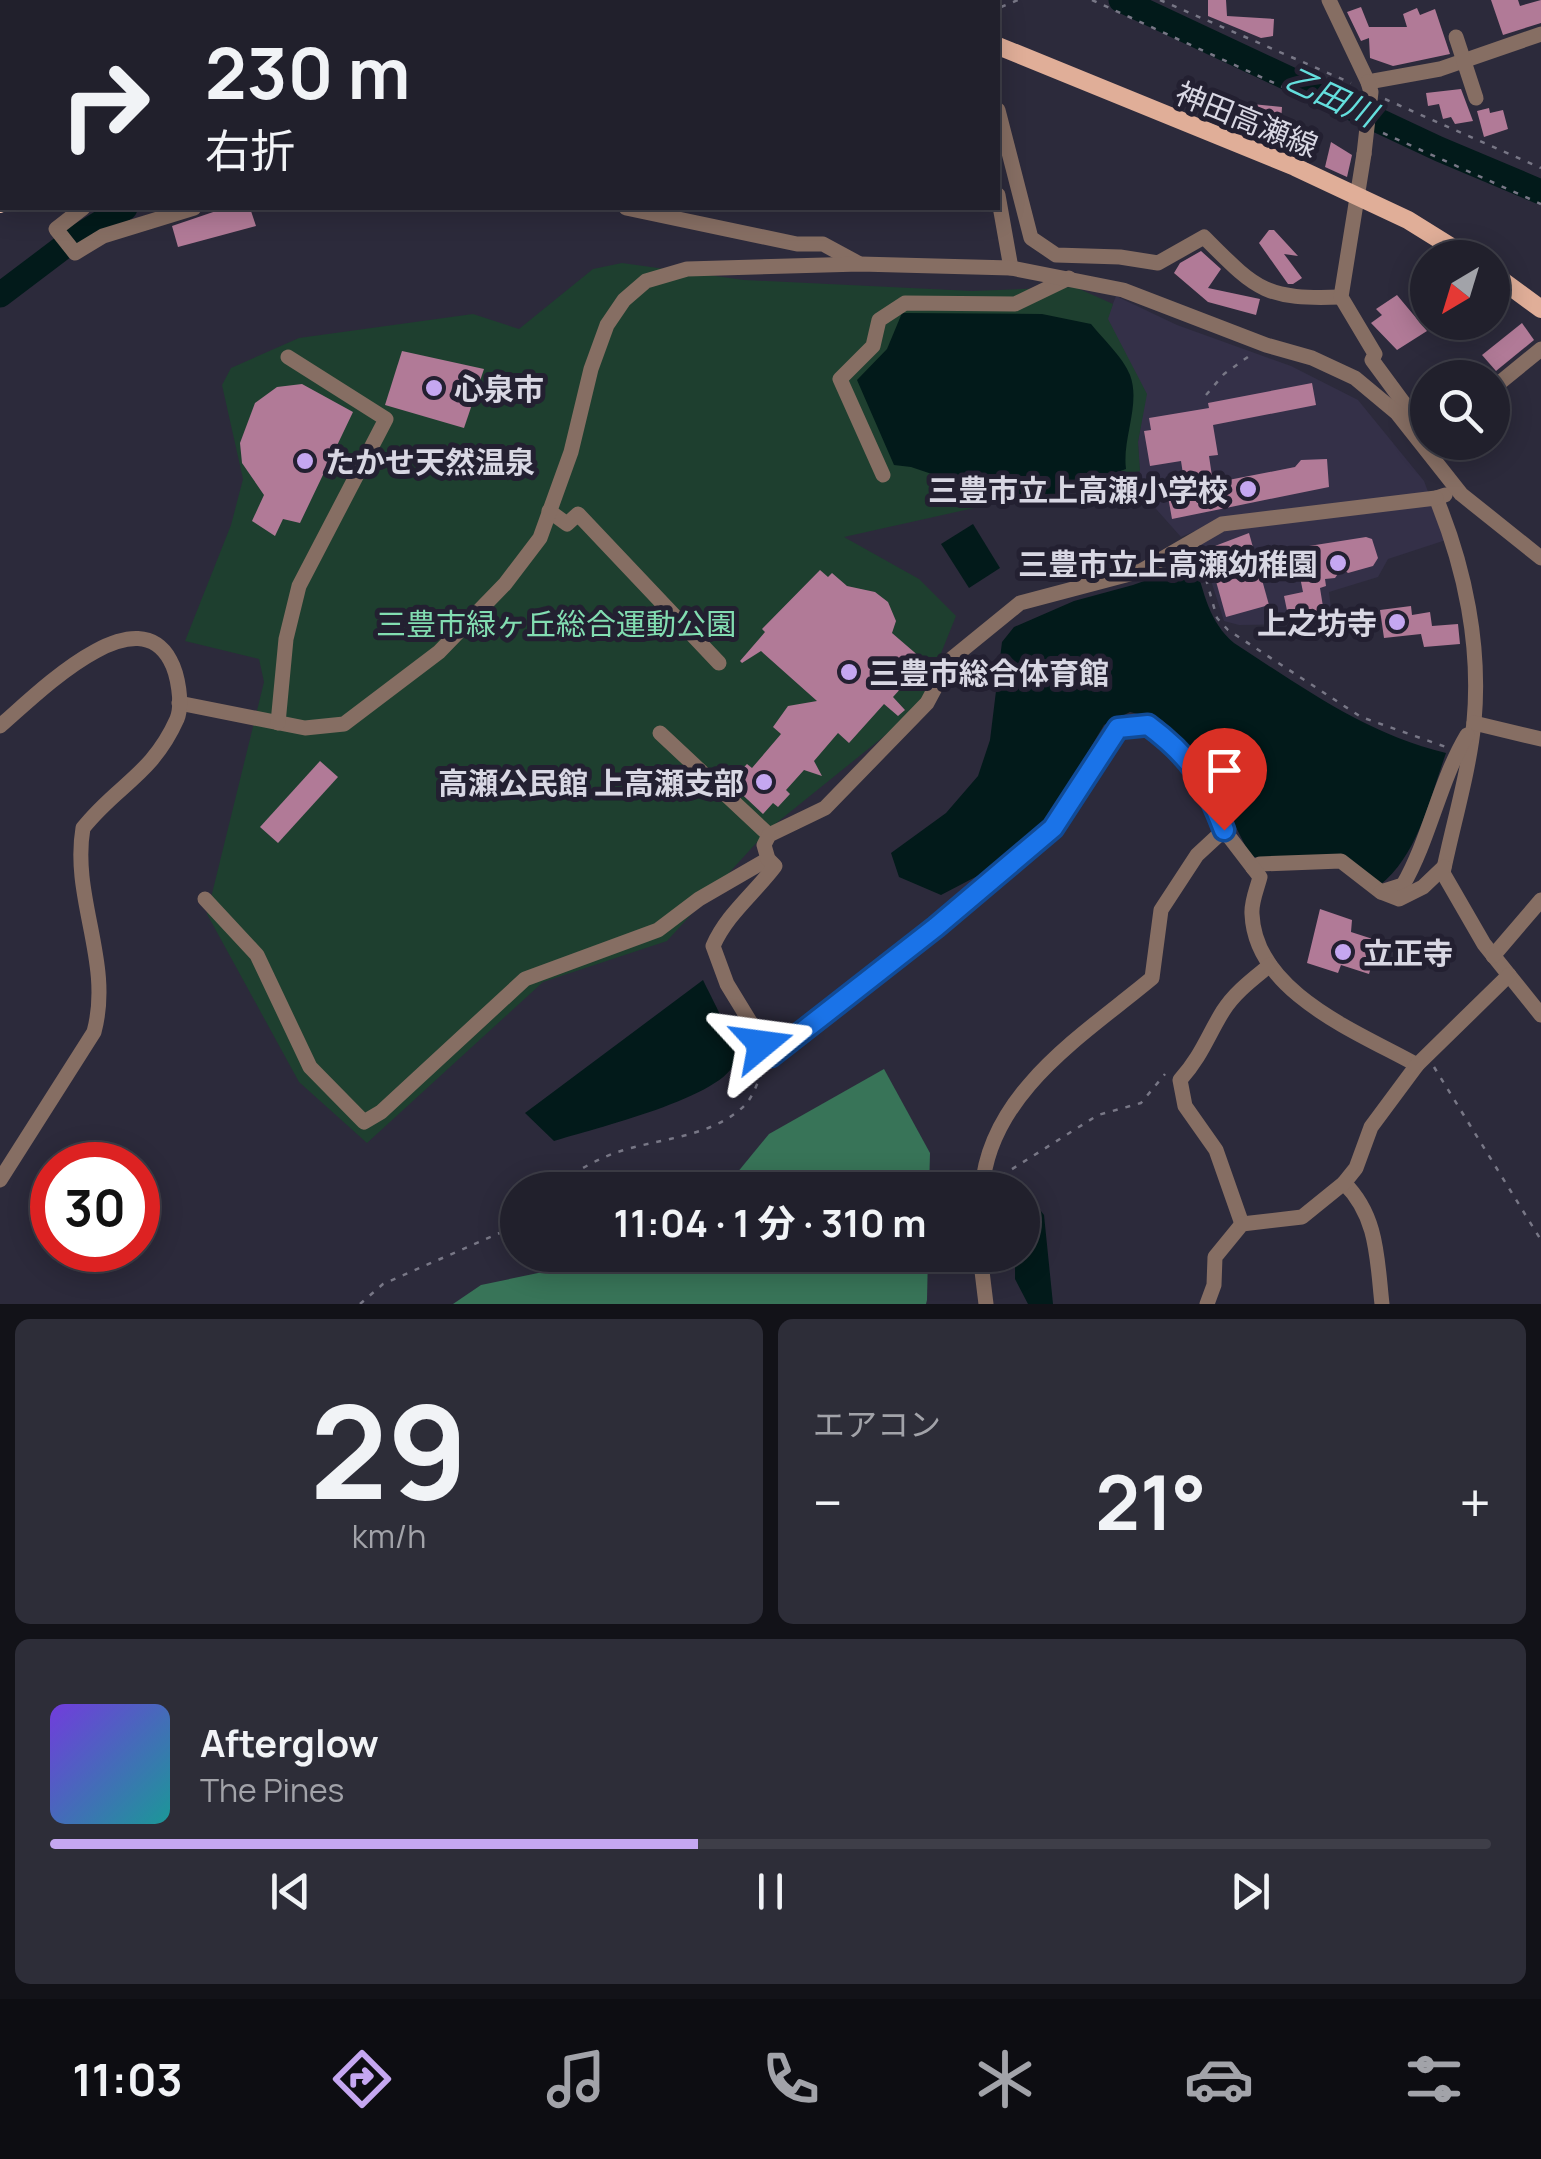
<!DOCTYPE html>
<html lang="ja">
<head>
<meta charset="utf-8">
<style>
	body { margin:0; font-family:Manrope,"Noto Sans JP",sans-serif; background:#2d2d38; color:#f1f3f6; height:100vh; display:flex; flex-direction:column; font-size:38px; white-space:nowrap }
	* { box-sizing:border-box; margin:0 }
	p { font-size:32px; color:#a2a3a9 }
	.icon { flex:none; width:55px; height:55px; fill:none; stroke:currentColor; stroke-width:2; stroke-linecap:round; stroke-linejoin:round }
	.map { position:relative; height:1304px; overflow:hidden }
	.side { display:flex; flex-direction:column; gap:15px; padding:15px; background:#121218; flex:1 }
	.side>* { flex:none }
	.top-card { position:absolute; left:0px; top:0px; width:1000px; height:210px; box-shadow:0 5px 25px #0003,0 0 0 2px #3e3e48; background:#21202c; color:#f1f3f6; overflow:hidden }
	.needle { width:65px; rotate:218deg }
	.fabs { position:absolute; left:1410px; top:240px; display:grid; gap:20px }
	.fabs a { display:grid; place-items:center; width:100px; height:100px; border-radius:50%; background:#21202c; box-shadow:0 5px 25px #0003,0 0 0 2px #3e3e48; font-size:50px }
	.speed { position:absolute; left:30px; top:1142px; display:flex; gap:20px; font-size:50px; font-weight:700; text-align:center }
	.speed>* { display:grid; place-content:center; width:130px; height:130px; border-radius:50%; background:#21202c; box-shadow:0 5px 25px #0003,0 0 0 2px #3e3e48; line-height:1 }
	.speed .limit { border:15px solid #d22; background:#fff; color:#111 }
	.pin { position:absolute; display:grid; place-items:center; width:85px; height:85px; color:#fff; margin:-102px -42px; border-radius:50% 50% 50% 0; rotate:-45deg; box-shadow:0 0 10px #0007 }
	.pin .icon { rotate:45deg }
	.me { position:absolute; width:110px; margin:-55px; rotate:74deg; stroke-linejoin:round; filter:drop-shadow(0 0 8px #0008) }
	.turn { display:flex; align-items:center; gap:35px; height:210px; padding:0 40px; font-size:45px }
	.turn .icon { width:130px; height:130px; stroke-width:2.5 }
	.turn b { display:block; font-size:70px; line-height:85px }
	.big { font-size:75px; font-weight:700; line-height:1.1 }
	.side .tile { flex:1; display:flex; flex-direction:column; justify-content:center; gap:15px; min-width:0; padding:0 35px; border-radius:15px; background:#2d2d38 }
	.side .dial { align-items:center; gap:0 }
	.dial b { font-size:130px; line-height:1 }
	.song { display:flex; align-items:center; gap:30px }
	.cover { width:120px; height:120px; border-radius:15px; background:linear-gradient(135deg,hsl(260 70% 55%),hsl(180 70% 35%)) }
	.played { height:10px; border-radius:5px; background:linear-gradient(90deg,#c5a7f1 45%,#3e3e48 45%) }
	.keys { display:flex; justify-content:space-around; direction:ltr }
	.heat { display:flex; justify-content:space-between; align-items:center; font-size:55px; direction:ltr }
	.side .tiles { flex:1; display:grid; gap:15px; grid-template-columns:1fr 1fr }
	.tile:last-child { grid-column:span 2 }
	.trip { position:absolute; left:500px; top:1172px; width:540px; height:100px; border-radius:50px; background:#21202c; box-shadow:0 5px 25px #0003,0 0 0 2px #3e3e48; font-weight:700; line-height:100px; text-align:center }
	.tab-bar { display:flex; height:160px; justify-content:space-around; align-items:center; background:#0d0d12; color:#a2a3a9 }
	.tab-bar .icon { width:70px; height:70px }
	.tab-bar .current { color:#c5a7f1 }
	.tab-bar b { font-size:45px; color:#f1f3f6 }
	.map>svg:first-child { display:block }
	.built { fill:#343048 }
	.green { fill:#1e3f2f }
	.forest { fill:#387458 }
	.water { fill:#021a1a }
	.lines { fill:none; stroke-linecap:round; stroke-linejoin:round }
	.river { stroke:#021a1a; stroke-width:25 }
	.building { fill:#b17a97 }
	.path { stroke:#787786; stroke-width:2.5; stroke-dasharray:5 8; stroke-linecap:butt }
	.minor { stroke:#866e63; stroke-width:15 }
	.major { stroke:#e0ae98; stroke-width:18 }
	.highway { stroke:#fccbb6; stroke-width:20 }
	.minor-bridge { stroke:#866e63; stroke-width:15 }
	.route-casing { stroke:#114b97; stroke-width:25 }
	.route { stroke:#1a73e8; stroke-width:18 }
	.poi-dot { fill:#c5a7f1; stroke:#232031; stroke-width:4 }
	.labels { text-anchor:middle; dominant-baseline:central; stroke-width:10; stroke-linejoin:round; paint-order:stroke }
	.street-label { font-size:30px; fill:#d8d7e3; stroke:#232031 }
	.poi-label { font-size:30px; font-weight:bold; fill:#d8d7e3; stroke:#232031; text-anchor:start }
	.park-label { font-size:30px; fill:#82ddb1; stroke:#232031 }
	.water-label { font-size:32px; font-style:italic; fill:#64dedd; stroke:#232031 }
</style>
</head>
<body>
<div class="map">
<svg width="1541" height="1304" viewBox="0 0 1541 1304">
	<rect width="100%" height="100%" fill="#2c2a3b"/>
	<path class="built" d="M1116,296l61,29 114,41 67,34 66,81 22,59 -58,19 -10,18 -49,15 3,24 -32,8 -61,1 -15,-4 -29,-90 -14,6 -40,-45 -3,-50 8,-48 -39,-75z"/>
	<path class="green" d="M622,263l122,17 228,11 103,-4 38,17 -5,15 39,75 -9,48 2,29 -296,66 75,42 37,37 -37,92 -150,121 -102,112 -124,41 -176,161 -68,-61 -92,-168 57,-232 -5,-23 -74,-18 46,-116 12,-46 -21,-94 9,-17 68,-30 174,-24 46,15 74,-60z"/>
	<g class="forest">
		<path d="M884,1069l46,84 -1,37h-206l46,-56z"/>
		<path d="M624,1255h304l-1,45 -1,4h-473l28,-19z"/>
	</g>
	<g class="water">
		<path d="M902,313l140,1 49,10c12,15 32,33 39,51 11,29 -8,64 -4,94l-102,36 -113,-38 -17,-2 -37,-85 30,-31z"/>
		<path d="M973,524l27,44 -31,20 -28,-44z"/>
		<path d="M1195,563c9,30 14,59 39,80 68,44 132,91 212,110 -16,45 -28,102 -66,132l-38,-28h-91l-51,-101 -38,-36 -32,-8 -26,13 -54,91 -65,56 -44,23 -42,-18 -8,-24 55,-40 32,-37 12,-36 12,-98 12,-15 60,-26 59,-16z"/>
		<path d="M703,980c8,17 34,64 32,80 -5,36 -146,70 -181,81l-29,-28z"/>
		<path d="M1029,1196l15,19 9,89h-25l-13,-25v-24h7l1,-57z"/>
	</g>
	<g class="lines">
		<g class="river">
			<path d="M1121,0l318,149 102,43"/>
			<path d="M0,295l74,-56 51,-31"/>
		</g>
	</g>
	<g class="building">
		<path d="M1208,0h18l1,16 47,3 -1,17 -12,2 -53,-22z"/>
		<path d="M1491,0h27l2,6 21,-6v23l-38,12z"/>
		<path d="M1361,7l8,20h38l-4,-13 14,-6 3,7 15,-6 15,45 -57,12 -23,-8 -1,-20 -8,3 -14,-29z"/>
		<path d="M1461,89l12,32 -18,3 -4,-7 -8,2 -4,-15 -11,2 -2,-13z"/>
		<path d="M1252,104l30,3 -2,29h-25z"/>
		<path d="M1489,108l1,5 13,-3 5,19 -24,8 -7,-26z"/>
		<path d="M1331,142l21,13 -5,22 -22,-10z"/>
		<path d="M225,208h25l6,18 -78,21 -6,-21z"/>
		<path d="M1269,230h5l24,26 -14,-2 18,24 -9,6h-5l-29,-41z"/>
		<path d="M1201,251l20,18 -13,19 52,11 -4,16 -48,-13 -34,-29 6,-10z"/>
		<path d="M1397,295l30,36 -30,19 -26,-27 11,-8 -6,-6z"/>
		<path d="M1522,323l12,17 -38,31 -14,-16z"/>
		<path d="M402,351l82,18 -20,59 -79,-23z"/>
		<path d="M1312,383l4,22 -103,20 5,30 -9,1 4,27 82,-16 6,-7 26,-1 2,28 -157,32 -5,-28 18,-4 -4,-26 -31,5 -6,-35 7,-1 -2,-12 60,-10 -1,-5z"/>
		<path d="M302,384l51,28 -53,111 -17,-4 -8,17 -23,-15 12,-26 -22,-32 -2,-20 15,-40 22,-16z"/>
		<path d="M1249,533l20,72 -43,12 -19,-68z"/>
		<path d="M1366,537l6,2 6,19 -5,8 -25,7 -6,-5 -7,10 -10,1 1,7 -6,2 4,25 -35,7 -5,-24 19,-4 -5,-25 5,-8 9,-3 -3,-10z"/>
		<path d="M820,570l8,7 4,-4 15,13 28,6 13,10 8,19 -4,12 29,25 -5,6 4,3 -27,30 12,13 -7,6 -14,-12 -35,39 -11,-10 -24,28 8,15 -18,-6 -18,20 4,4 -12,13 -5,-4 -10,11 -31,-29 8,-8 -3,-3 10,-10 5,4 29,-34 -8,-7 15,-21 29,-5 -56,-50 -19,12 -2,-2 25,-29 -3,-3z"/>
		<path d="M1411,606l1,9 18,-3 2,14 26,-2 2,20 -36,3 -3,-13 -37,4 -4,-28z"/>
		<path d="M320,761l18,16 -60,66 -18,-16z"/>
		<path d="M1320,909l32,11 -1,12 28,9 -10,33 -28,-9 -3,8 -31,-10z"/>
	</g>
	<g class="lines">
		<g class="path">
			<path d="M1092,0l261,119"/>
			<path d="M1160,0l191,83"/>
			<path d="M375,2v-2"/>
			<path d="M536,2v-2"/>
			<path d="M682,2v-2"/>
			<path d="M939,2l3,-2"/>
			<path d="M1001,7l17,-7"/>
			<path d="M1385,99l156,69"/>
			<path d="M1383,133l158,71"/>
			<path d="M1206,395l18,-21 28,-20"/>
			<path d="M1199,554l18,64 11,12 133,87 85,30"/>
			<path d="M1434,1067l107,173"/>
			<path d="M1001,1176l97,-61 43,-12 24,-29"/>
			<path d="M551,1190c19,-15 38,-27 61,-36 42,-16 99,-15 133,-49 8,-8 13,-24 18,-35"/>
			<path d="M360,1304l23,-20 135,-59"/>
		</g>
		<g class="minor">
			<path d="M168,0l4,2"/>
			<path d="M985,0v2"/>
			<path d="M1329,0l39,82 72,-13 101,-35"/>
			<path d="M65,2l3,-2"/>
			<path d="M207,2l2,-2"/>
			<path d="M1456,37l20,61"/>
			<path d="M0,70l2,-3"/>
			<path d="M0,99l2,2"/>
			<path d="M998,110l33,128 25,17 64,2 38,6 46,-26c52,52 60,63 137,60"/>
			<path d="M1364,154l-23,143 34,57 -3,6 56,76"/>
			<path d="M998,195l13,73"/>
			<path d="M83,208l-27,21 19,24 28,-17 91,-28"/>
			<path d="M626,208l171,36h26l35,19"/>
			<path d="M1492,389l49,-40"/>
			<path d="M883,475l-43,-96 33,-33 6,-26 26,-17 110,1 54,-26"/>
			<path d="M1445,495l-9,3c29,70 45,148 38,224 -5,50 -21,102 -31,151l41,71 57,71"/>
			<path d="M549,511l18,13 11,-10 141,149"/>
			<path d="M179,703l126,25 39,-4 95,-72 66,-68 35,-46 31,-86 20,-83 16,-44 17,-25 22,-19 41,-12 173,-5 151,4 112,22 143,55 46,13 43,20 42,35 64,81 80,64"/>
			<path d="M278,723l8,-84 13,-53 87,-167 -98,-62"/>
			<path d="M1474,723l67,16"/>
			<path d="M0,726c32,-27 134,-132 170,-66 8,14 13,44 7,59 -25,56 -60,66 -94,109 -12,70 30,134 11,204l-94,148"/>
			<path d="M660,733l109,102"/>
			<path d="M1253,868l7,-4 81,-3 40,31 22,-7c27,-47 36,-103 64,-150"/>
			<path d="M1381,892l18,7 24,-12 21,-20"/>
			<path d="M205,899l52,56 53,112 54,55 17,-10 144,-133 133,-49 41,-31 69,-40"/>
			<path d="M1493,956l48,-56"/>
			<path d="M1417,1065c-59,-33 -162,-72 -165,-151 -1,-12 5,-25 8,-37l-36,-47 -33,-70 -43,-35 -30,3 -65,100 -117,99 -165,129 -44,-72 -14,-38c14,-32 41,-52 62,-80l-7,-7 -4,-14 5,-10 56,-27 102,-105 23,-43 70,-57 121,-32 81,-47 214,-26"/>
			<path d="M1344,1183c34,33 33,77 38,121"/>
			<path d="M982,1190c7,-98 103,-156 170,-212l9,-68 36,-55 27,-25"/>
			<path d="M1242,1224l-26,-74 -31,-44 -5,-26c22,-25 27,-43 43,-69 12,-19 30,-32 47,-46"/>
			<path d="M980,1255l6,49"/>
			<path d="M1207,1304l7,-19 1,-28 27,-33 60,-7 42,-34 12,-15 15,-41 46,-62 92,-90"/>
		</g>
		<g class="major">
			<path d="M862,0l11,2"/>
			<path d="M998,46l297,121 113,53 61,38"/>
			<path d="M1492,273l49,36"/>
		</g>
		<g class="highway">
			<path d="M152,2l2,-2"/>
			<path d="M184,2l2,-2"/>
			<path d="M0,164l2,-3"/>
			<path d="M0,203l2,-3"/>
		</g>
		<path class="minor-bridge" d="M1364,154l7,-62 -3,-10"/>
	</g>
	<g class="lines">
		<g class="route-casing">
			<path id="route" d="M762,1044l9,12 165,-129 117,-99 65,-100 30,-3c43,32 57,55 76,105"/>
		</g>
		<use href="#route" class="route"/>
	</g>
	<g class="poi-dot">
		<circle cx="434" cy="388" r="10"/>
		<circle cx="305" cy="461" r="10"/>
		<circle cx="1248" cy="489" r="10"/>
		<circle cx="1338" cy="563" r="10"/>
		<circle cx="1397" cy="622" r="10"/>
		<circle cx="849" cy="672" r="10"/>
		<circle cx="764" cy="782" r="10"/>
		<circle cx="1343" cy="952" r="10"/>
	</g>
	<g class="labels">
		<g class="street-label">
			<text transform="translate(1247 119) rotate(22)">神田高瀬線</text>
		</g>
		<g class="poi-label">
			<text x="454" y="388">心泉市</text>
			<text x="325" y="461">たかせ天然温泉</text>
			<text x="1228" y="489" text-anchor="end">三豊市立上高瀬小学校</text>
			<text x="1318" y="563" text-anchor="end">三豊市立上高瀬幼稚園</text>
			<text x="1377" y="622" text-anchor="end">上之坊寺</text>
			<text x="869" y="672">三豊市総合体育館</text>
			<text x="744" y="782" text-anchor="end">高瀬公民館 上高瀬支部</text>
			<text x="1363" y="952">立正寺</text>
		</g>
		<g class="park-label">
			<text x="556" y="623">三豊市緑ヶ丘総合運動公園</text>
		</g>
		<g class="water-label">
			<text transform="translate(1331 96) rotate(25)">乙田川</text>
		</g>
	</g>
</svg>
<div class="fabs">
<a><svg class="needle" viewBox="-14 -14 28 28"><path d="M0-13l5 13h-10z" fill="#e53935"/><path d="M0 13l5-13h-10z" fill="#a2a3a9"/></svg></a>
<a><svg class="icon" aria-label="search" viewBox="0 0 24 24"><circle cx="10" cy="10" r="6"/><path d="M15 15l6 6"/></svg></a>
</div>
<div class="speed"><div class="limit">30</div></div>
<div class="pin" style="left:1224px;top:830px;background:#d93025"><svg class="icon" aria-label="arrive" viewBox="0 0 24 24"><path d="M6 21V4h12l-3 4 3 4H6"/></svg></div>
<svg class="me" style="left:762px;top:1044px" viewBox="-20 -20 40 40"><path d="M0-17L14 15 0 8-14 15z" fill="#1a73e8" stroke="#fff" stroke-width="4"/></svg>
<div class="trip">11:04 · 1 分 · 310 m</div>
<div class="top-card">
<div class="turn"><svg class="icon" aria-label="right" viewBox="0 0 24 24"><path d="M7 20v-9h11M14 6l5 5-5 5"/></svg><div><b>230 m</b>右折</div></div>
</div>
</div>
<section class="side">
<div class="tiles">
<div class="tile dial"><b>29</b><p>km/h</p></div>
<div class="tile"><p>エアコン</p>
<div class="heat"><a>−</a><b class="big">21°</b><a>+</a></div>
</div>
<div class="tile">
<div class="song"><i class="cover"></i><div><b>Afterglow</b><p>The Pines</p></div></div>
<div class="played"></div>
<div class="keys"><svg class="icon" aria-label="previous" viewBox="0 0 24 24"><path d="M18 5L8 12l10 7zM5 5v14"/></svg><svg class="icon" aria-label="pause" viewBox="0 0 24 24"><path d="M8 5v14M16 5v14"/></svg><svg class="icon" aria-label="next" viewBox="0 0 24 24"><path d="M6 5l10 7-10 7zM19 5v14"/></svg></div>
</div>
</div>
</section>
<nav class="tab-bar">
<b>11:03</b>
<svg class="icon current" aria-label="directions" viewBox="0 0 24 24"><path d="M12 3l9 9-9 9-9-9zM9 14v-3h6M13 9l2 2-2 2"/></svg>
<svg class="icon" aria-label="music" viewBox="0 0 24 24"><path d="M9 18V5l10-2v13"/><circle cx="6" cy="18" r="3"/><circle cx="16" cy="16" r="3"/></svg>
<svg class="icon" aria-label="phone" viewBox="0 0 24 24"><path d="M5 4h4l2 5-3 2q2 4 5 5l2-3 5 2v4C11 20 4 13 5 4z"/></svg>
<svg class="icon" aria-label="climate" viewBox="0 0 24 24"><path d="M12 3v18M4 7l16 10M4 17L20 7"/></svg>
<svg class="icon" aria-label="car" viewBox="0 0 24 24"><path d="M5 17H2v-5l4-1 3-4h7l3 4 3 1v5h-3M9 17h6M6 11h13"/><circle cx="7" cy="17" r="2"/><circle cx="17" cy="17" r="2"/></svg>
<svg class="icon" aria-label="filters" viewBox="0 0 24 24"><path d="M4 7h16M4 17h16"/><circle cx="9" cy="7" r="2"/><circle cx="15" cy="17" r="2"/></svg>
</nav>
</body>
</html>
